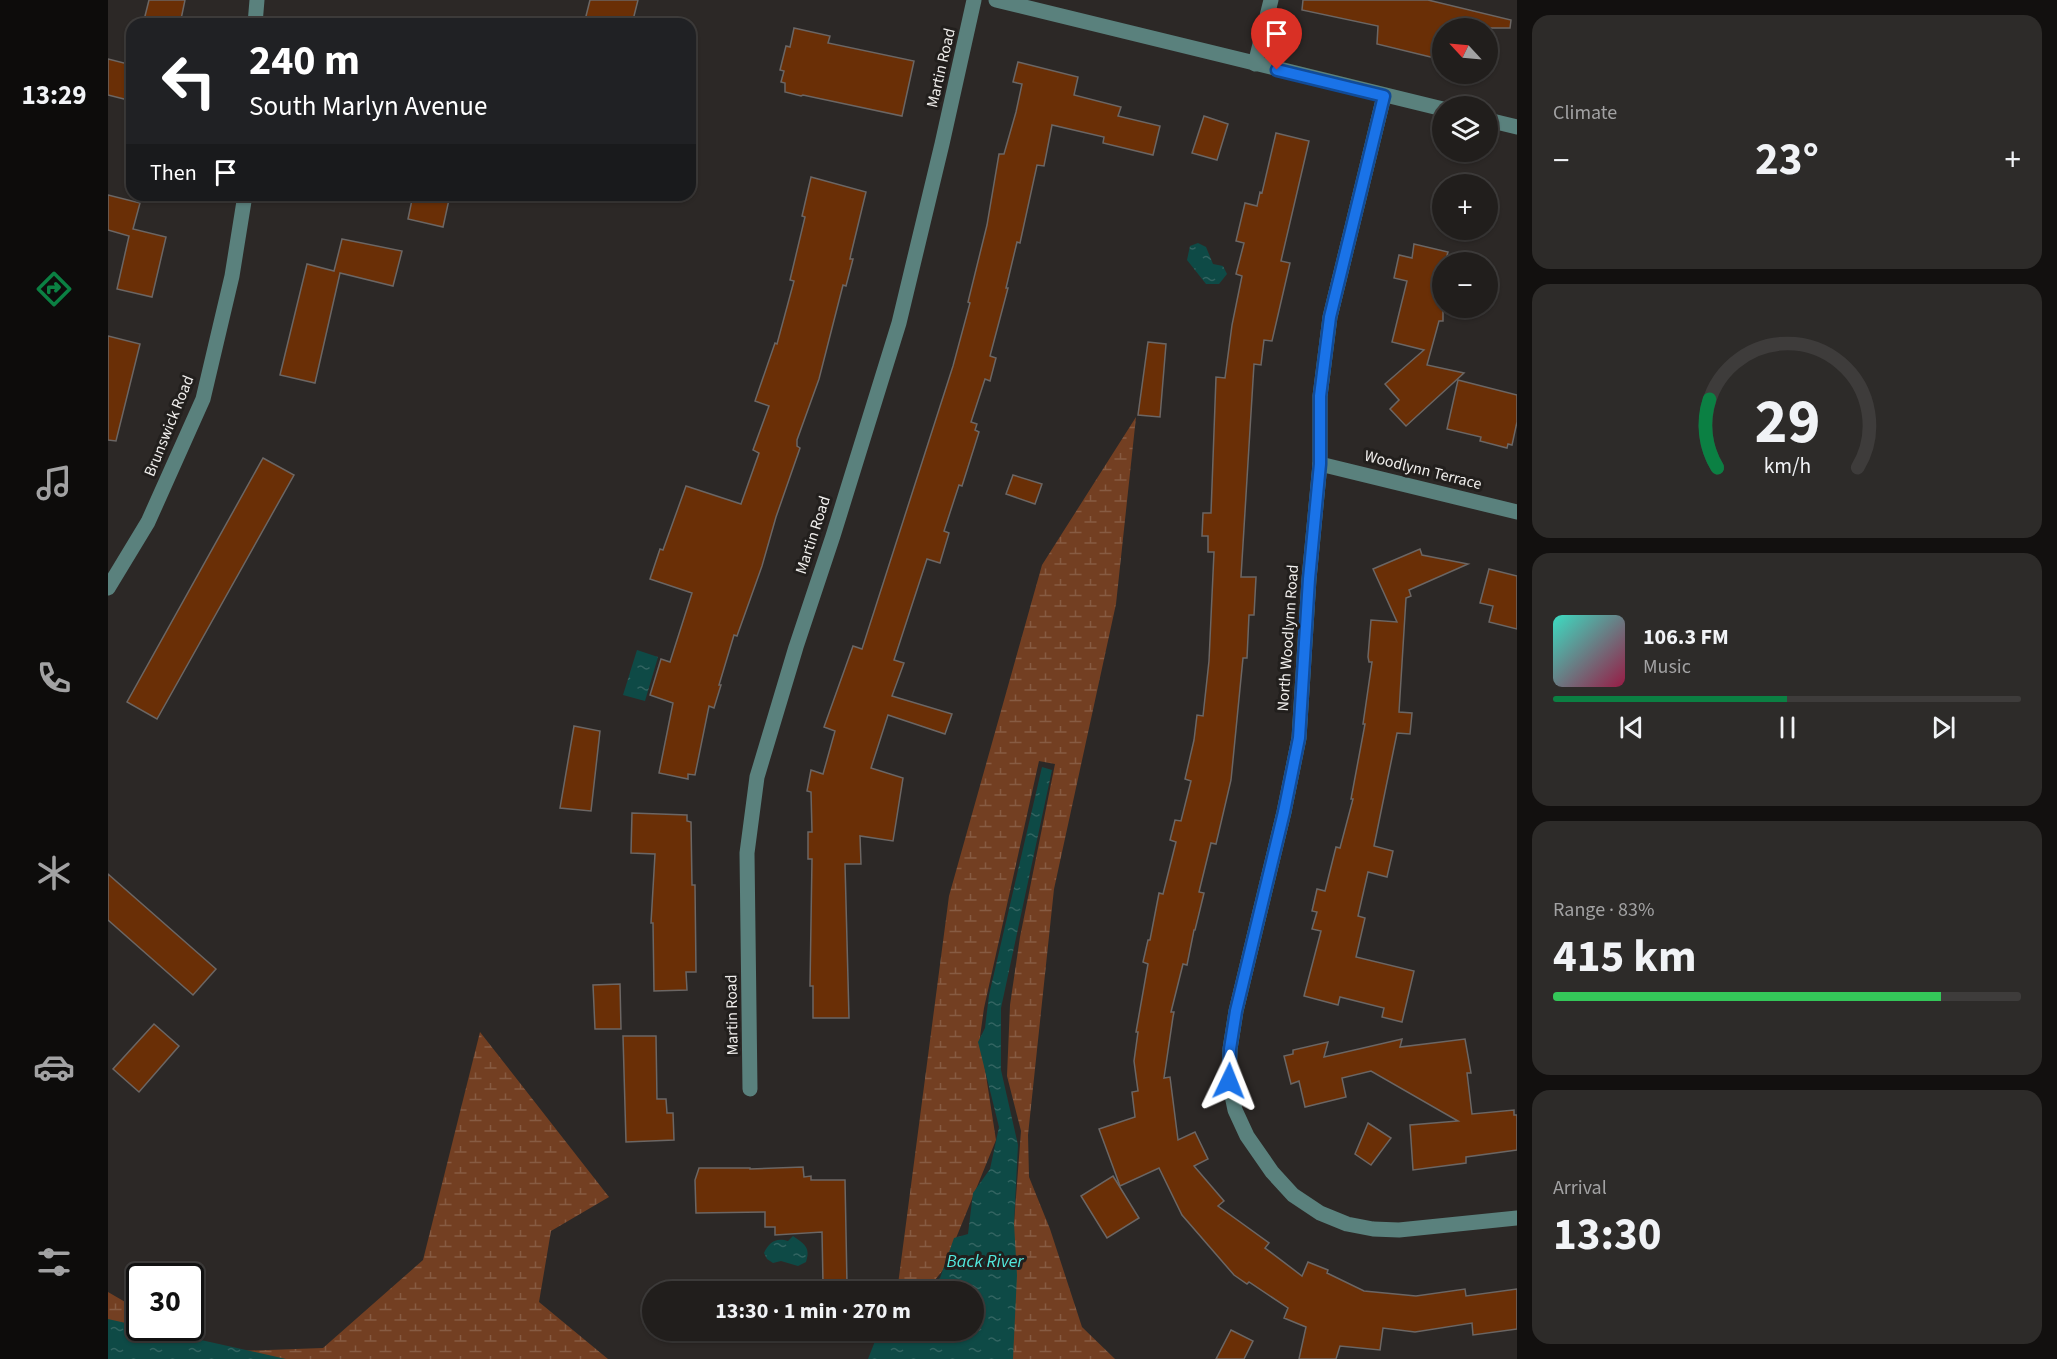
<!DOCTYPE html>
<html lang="en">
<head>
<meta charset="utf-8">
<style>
	body { margin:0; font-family:"Source Sans 3",sans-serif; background:#2d2b29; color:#f1f3f6; height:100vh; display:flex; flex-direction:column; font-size:22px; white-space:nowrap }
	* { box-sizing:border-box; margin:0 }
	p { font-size:20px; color:#a2a2a3 }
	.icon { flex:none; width:33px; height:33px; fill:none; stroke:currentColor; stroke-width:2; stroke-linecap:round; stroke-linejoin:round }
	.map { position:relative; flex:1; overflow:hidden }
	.details { display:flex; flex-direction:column; gap:15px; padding:15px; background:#12100f; width:540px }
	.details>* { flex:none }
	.guide { position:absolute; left:18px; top:18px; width:570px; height:183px; border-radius:18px; box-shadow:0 2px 4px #0004,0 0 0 2px #3e3c3b; background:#202124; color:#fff; overflow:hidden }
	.needle { width:39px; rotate:296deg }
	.controls { position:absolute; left:1324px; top:18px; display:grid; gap:12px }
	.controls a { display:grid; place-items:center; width:66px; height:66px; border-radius:50%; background:#211e1c; box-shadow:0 2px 4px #0004,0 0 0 2px #3e3c3b; font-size:30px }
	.speed { position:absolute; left:18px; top:1263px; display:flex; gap:12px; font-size:30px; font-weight:700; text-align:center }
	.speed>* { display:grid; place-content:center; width:78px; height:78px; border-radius:50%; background:#211e1c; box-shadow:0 2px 4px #0004,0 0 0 2px #3e3c3b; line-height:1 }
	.speed .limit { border:3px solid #111; border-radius:9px; background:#fff; color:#111 }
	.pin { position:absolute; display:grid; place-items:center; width:51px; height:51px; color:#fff; margin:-62px -26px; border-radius:50% 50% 50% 0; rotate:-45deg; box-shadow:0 0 6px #0007 }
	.pin .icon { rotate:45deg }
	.me { position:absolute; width:66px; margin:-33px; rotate:2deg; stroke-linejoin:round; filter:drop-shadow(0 0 4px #0008) }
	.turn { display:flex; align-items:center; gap:21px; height:126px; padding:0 24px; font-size:27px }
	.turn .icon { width:78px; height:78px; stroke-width:2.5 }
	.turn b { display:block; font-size:42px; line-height:51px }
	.then { display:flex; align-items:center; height:57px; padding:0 24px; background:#0003; gap:12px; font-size:22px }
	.big { font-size:45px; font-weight:700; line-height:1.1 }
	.details .tile { flex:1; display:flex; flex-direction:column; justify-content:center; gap:9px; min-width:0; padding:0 21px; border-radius:18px; background:#2d2b29 }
	.details .dial { align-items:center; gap:0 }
	.dial svg { height:156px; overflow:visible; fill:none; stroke:#3e3c3b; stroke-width:7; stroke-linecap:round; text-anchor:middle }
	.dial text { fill:#f1f3f6; stroke:none }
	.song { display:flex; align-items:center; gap:18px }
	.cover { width:72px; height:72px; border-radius:9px; background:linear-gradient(135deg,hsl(170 70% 55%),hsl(340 70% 35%)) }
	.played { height:6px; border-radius:3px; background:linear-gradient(90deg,#0b8043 50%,#3e3c3b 50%) }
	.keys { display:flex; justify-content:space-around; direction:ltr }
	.heat { display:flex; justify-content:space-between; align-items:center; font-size:33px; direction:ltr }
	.charge { height:9px; border-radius:4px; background:linear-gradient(90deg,#34c759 83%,#3e3c3b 0) }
	.trip { position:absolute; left:534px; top:1281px; width:342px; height:60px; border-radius:30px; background:#211e1c; box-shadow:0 2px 4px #0004,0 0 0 2px #3e3c3b; font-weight:700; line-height:60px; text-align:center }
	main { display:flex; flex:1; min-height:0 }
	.menu { display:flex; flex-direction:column; width:108px; justify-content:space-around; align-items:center; background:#0d0c0b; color:#a2a2a3 }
	.menu .icon { width:42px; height:42px }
	.menu .on { color:#0b8043 }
	.menu b { font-size:27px; color:#f1f3f6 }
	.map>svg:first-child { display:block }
	.wetland { fill:url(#wetland-marsh) }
	.water { fill:url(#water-ripples) }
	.building { fill:#6a2f06; stroke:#6b6664; stroke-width:1.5 }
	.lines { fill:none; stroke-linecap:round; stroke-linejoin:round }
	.minor { stroke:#5a817d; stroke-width:15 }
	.route-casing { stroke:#114b97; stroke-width:15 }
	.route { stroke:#1a73e8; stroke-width:10 }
	.labels { text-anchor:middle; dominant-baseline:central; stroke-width:6; stroke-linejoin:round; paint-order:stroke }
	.street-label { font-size:16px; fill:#f1efed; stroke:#221f1d }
	.water-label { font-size:18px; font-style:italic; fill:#52e9de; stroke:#221f1d }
</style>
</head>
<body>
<main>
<nav class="menu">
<b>13:29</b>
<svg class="icon on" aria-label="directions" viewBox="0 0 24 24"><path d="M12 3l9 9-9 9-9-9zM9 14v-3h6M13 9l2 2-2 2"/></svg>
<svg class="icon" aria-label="music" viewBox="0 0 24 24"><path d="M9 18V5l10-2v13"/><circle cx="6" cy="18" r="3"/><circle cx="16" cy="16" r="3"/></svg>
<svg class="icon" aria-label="phone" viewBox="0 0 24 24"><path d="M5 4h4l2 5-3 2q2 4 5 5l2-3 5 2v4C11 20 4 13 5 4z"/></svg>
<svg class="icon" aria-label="climate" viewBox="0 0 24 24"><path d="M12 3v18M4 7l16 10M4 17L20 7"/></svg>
<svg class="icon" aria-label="car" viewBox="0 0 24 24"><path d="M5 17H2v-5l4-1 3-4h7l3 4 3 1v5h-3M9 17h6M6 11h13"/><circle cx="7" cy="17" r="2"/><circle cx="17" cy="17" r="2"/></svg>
<svg class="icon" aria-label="filters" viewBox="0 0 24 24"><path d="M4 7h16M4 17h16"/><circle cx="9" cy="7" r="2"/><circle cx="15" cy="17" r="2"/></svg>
</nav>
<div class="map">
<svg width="1409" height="1359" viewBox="0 0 1409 1359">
	<defs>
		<pattern id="wetland-marsh" width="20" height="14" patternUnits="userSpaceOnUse" patternTransform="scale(1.5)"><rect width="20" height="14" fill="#733f22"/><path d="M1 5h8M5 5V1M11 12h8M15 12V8" fill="none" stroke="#875b42"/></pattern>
		<pattern id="water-ripples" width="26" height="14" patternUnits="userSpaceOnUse" patternTransform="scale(1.5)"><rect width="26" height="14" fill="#0e4a46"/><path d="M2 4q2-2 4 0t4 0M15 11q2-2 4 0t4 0" fill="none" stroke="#326461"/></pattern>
	</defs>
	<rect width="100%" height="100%" fill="#2c2826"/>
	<g class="wetland">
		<path d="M1028,417l-20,187 -62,285 -26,246 1,42 21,52 32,98 33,32h-103l2,-136 7,-92 -14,-55 3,-71 10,-68 35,-173 -16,-3 -55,247 -4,29 16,103 -53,130 -17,21 -29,1 52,-396 93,-331z"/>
		<path d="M372,1032l129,165 -58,34 -12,71 69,57h-500v-67l31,18 1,18h28l42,24 113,-4 100,-88z"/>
	</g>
	<g class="water">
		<path d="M1090,243l8,4 7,17 10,2 4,8 -8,10h-13l-19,-24 3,-14z"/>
		<path d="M529,650l21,7 -13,44 -22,-6z"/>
		<path d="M934,767l10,3 -51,238v62l17,75 -4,78 3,52 -4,84h-145l11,-28 95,-1v-38l-53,-1 19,-13 14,-40 14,-4 5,-41 17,-24 9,-42 -21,-85 7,-14 4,-33z"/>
		<path d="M685,1236c11,8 18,11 13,26l-8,4 -17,-5 -8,2 -6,-4 -3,-6c5,-11 12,-16 24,-12z"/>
		<path d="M0,1319l31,7 1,2h7l139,31h-178z"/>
	</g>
	<g class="building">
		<path d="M41,0h36l-5,24h-37z"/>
		<path d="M482,0h48l-6,24h-48z"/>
		<path d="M1195,0h125l83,20 -1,8h-67v32l-66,-16 1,-18 -76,-16z"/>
		<path d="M686,28l36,8 -2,7 86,18 -12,55 -99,-21 -2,1 -16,-4v-9l-4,-1 3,-11 -4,-1 6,-24 4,1z"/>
		<path d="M0,59l24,6v36l-24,-6z"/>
		<path d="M910,62l60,15 -4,18 47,12 -3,9 42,10 -7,29 -50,-12 1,-6 -52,-12 -8,41 -7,-1 -17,78 -3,-1 -11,46h2l-18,68 6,2 -6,23 -5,-2 -14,43 6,2 -2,6 4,2 -17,54 -3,-1 -15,46 5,2 -9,30 -13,-4 -33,101 10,3 -12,33 60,18 -7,20 -57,-19 -17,53 32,10 -10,63 -33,-5 1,28h-16l4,154h-36v-32h-3l2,-127h-4v-27h4l-1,-40 -4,-1 4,-21 12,4 12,-43 -11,-4 29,-81 9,3 91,-283 17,-63 -2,-1 19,-77 12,-71h5l12,-42 6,-28 -9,-2z"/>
		<path d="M1096,116l24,8 -11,36 -25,-7z"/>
		<path d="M1168,133l33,8 -28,120 9,2 -18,78 -8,-1 -3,25 -7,-1 -13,213h15l-2,38h-5l-2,43h-4l-12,122 -15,64 -5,-1 -12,49 5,1 -9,37h-1l-7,35 -4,-1 -12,48h3l-1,5 -9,61 6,-1 8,63 17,-8 13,27 -14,7 30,35 -6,5 51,37 -4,5 37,28 6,-14 20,8 -1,3 37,18 52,5 49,-7 1,7 51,-7v40l-44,6 -1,-12 -57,9 -32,-4 -3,22 -40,-4 -4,13h-37l7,-32 -22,-9 4,-10 -39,-26 -2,2 -13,-9 -52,-60 -23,-47 -39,18 -21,-57 36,-12 -3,-25 6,-1 -4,-30 4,-29h-2l12,-68 -5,-2 5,-22h2l9,-47 4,1 13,-52 -6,-2 5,-20 6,1 10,-40 -6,-2 9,-39 3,-25 6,1 6,-55 5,-109h-6v-16h-6l1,-23h8l5,-136 9,1 7,-53 10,-49 -6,-2 8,-31 -8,-2 9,-38 12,3 3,-14 2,1z"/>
		<path d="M703,177l55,15 -15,62 -1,5h3l-7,27 -3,-1 -24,94 -22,61v6l3,2 -24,69 -14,49 -25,70 -3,-1 -15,50h2l-7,23 -5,-2 -14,69 -7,-1v5l-29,-6 14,-70 -23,-8 11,-36 9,3 22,-69 -42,-14 10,-30 3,1 23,-64 55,18 18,-51 -6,-3 16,-44 -14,-5 20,-58 2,1 17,-63 -4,-1 15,-63 -3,-1z"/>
		<path d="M0,195l32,8 -7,26 33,8 -14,60 -35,-8 12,-53 -21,-6z"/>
		<path d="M305,195h37l-7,32 -35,-8z"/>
		<path d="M234,239l60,12 -9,35 -53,-13 -25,110 -35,-8 27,-111 27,7z"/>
		<path d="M1306,244l34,8 -3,10h-2v59h-4l-12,44 37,8 -58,53 -16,-17 9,-9 -14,-16 39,-34 -32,-8 15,-61 -13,-3 5,-23 13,3z"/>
		<path d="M0,336l32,8 -24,97 -8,-1z"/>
		<path d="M1040,342l18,2 -6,73 -22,-2z"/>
		<path d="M1350,380l59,15v27l-5,23 -4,-1 -1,4 -27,-7 1,-4 -34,-8z"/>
		<path d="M155,458l31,17 -137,244 -30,-17z"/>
		<path d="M905,475l29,9 -7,20 -29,-10z"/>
		<path d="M1312,549l2,6 46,9 -59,26 2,6 -5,2 -7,114 13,1 -2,21 -13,-1 -23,113 19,5 -6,26 -19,-5 -10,44 7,2 -9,39 58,14 -12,51 -20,-5 2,-9 -44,-11 -2,8 -34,-9 17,-65 -9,-2 5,-17 -5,-1 5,-22 8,2 11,-44 4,1 13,-49h-2l14,-75h-2l9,-62h-3l-1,-5 3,-37 26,2 -24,-53z"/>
		<path d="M1381,569l28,7v53l-28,-7 4,-16 -13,-3z"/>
		<path d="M466,726l26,5 -9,80 -31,-3z"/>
		<path d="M524,813l55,2v6l4,1 1,63h3l1,87h-10l1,18 -33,1 -1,-68h-2l4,-69 -24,-1z"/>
		<path d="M0,874l108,95 -23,26 -85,-75z"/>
		<path d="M512,984l1,45h-26l-2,-44z"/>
		<path d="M46,1024l25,22 -40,46 -26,-23z"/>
		<path d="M515,1036h33l1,63h9l1,14h6l1,27 -48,2z"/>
		<path d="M1294,1039l-2,8 65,-8 6,34h-4l5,41 42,-4v5h3v35l-51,7v6l-53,7 -3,-45 48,-4 -87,-50 -29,7 4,19 -41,10 -6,-26 -8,3 -7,-28 9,-2v-4l35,-8 -4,15z"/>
		<path d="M1260,1123l23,15 -20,27 -16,-11z"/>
		<path d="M695,1167l1,10 7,-1v4h34l2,104h-24l-1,-52 -47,3v-8h-10v-15l-69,1 -1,-33 4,-12h51v1z"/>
		<path d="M1005,1176l26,42 -32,20 -26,-42z"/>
		<path d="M1123,1330l22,11 -9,18h-28z"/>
	</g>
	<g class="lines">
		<g class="minor">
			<path d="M888,0l447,109"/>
			<path d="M147,24l2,-24"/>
			<path d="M1147,64l16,-64"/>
			<path d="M1276,96l-54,221 -10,79v68l-11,115 -10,159 -15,74 -48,199 -6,38 -1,32 6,29 12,26 25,36 21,23 27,18 27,11 26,5 26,1 118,-12"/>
			<path d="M1380,120l29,7"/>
			<path d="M1212,464l197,48"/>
			<path d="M0,588l40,-66 55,-123 29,-123 13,-81"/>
			<path d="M642,1089l-3,-236 10,-76 39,-130 37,-111 66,-213 43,-179 32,-144"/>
		</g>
	</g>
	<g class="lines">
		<g class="route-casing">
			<path id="route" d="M1121,1081l1,-32 6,-38 48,-199 15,-74 10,-159 11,-115v-68l10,-79 54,-221 -107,-26"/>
		</g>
		<use href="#route" class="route"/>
	</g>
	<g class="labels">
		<g class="street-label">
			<text transform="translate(833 68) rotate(-77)">Martin Road</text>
			<text transform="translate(61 426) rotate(-68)">Brunswick Road</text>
			<text transform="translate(1315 470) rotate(14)">Woodlynn Terrace</text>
			<text transform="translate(705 535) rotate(-72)">Martin Road</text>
			<text transform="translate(1180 638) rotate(-86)">North Woodlynn Road</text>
			<text transform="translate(624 1015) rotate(-91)">Martin Road</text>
		</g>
		<g class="water-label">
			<text x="877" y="1261">Back River</text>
		</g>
	</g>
</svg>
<div class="controls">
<a><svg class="needle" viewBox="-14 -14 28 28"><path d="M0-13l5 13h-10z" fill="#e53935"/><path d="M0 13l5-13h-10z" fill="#a2a2a3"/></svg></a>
<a><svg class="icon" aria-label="layers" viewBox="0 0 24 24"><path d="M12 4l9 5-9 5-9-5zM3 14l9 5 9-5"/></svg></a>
<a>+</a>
<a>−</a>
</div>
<div class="speed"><div class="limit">30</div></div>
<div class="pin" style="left:1169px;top:70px;background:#d93025"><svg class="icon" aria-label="arrive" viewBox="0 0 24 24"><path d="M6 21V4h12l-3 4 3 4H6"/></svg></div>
<svg class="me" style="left:1121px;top:1081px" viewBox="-20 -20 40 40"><path d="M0-17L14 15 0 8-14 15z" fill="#1a73e8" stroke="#fff" stroke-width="4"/></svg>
<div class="trip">13:30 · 1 min · 270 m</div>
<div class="guide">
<div class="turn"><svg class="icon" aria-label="left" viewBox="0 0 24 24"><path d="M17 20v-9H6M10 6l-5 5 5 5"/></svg><div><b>240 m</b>South Marlyn Avenue</div></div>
<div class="then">Then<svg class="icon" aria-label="arrive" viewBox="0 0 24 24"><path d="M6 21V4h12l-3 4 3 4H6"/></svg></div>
</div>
</div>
<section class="details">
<div class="tile"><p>Climate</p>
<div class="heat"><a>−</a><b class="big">23°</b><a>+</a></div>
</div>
<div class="tile dial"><svg viewBox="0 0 100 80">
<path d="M14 69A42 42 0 1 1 86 69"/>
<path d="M14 69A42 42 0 0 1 10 34" stroke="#0b8043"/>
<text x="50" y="56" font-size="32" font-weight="700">29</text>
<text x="50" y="72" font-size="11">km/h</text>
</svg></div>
<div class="tile">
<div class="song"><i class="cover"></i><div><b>106.3 FM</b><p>Music</p></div></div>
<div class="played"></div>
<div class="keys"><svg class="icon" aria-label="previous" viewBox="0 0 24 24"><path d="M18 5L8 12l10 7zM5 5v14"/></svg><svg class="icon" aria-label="pause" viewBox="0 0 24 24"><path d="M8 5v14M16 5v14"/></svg><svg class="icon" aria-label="next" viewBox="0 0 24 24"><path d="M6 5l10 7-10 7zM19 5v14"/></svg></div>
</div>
<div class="tile"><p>Range · 83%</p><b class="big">415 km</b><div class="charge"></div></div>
<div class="tile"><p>Arrival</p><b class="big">13:30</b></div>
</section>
</main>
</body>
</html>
